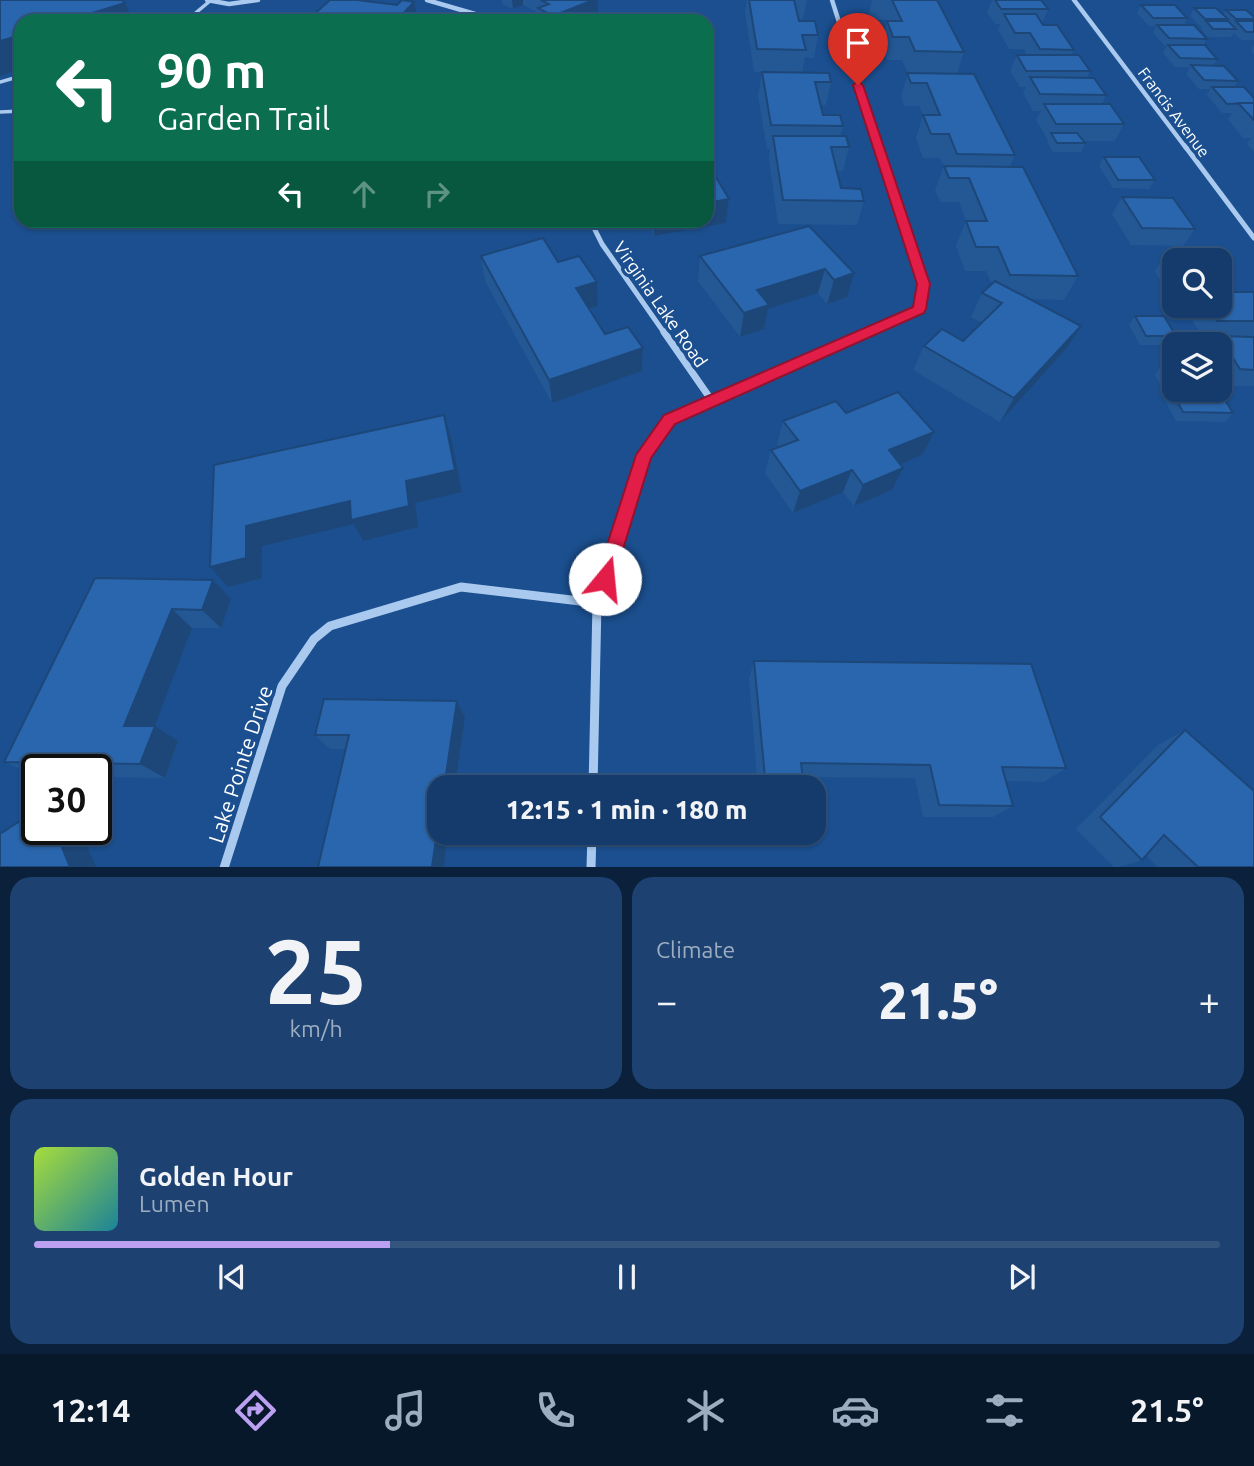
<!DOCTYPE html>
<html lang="en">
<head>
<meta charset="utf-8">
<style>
	body { margin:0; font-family:Ubuntu,sans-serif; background:#1d4271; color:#f1f3f6; height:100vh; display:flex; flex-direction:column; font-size:26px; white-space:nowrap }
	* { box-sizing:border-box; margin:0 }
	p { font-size:23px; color:#9dadc1 }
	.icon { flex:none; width:38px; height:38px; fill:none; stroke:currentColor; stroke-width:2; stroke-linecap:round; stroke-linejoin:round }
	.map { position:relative; height:867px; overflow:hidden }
	.panel { display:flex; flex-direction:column; gap:10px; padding:10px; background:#0b203b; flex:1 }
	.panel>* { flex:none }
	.guide { position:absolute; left:14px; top:14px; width:700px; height:214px; border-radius:21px; box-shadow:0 2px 5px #0004,0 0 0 2px #33557e; background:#0b6e4f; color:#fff; overflow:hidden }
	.buttons { position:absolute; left:1162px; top:248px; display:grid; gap:14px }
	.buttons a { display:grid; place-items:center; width:70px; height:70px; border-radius:14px; background:#143b6b; box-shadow:0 2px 5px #0004,0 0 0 2px #33557e; font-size:35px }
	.speed { position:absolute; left:21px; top:754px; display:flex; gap:14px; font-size:35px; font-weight:700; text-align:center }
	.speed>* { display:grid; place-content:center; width:91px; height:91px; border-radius:50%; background:#143b6b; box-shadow:0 2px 5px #0004,0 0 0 2px #33557e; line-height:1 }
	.speed .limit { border:4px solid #111; border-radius:10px; background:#fff; color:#111 }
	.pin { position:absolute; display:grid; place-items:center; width:60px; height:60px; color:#fff; margin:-72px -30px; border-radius:50% 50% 50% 0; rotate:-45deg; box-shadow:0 0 7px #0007 }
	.pin .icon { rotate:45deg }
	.me { position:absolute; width:77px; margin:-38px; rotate:17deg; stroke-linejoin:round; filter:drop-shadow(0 0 5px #0008) }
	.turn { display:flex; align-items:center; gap:24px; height:147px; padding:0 28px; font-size:32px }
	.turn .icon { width:91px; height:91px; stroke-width:2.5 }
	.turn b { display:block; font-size:49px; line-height:60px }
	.lanes { display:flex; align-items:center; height:66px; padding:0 28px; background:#0003; justify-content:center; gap:35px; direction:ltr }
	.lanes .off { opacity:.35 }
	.big { font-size:52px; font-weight:800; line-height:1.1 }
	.panel .tile { flex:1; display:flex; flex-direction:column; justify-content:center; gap:10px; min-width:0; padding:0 24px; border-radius:21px; background:#1d4271 }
	.panel .dial { align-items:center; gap:0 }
	.dial b { font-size:91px; line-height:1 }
	.song { display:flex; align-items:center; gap:21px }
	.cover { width:84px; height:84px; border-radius:10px; background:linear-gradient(135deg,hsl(80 70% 55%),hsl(190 70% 35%)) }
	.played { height:7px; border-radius:4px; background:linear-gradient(90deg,#bca0f2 30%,#33557e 30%) }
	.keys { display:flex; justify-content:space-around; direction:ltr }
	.heat { display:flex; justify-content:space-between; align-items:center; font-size:38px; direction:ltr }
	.panel .tiles { flex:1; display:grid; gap:10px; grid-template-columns:1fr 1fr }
	.tile:last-child { grid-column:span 2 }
	.trip { position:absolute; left:427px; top:775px; width:399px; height:70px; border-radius:21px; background:#143b6b; box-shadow:0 2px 5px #0004,0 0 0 2px #33557e; font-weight:800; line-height:70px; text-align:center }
	.menu { display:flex; height:112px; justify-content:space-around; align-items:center; background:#08182b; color:#9dadc1 }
	.menu .icon { width:49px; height:49px }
	.menu .current { color:#bca0f2 }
	.menu b { font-size:32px; color:#f1f3f6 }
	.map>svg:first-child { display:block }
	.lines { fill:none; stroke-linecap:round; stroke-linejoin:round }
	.service { stroke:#a9c9ee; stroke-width:3.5 }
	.minor-far3 { stroke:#a9c9ee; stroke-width:4.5 }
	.minor-far2 { stroke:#a9c9ee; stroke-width:5 }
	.minor-far1 { stroke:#a9c9ee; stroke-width:7 }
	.minor { stroke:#a9c9ee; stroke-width:9 }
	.wall { fill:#245895 }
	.shaded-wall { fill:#1d4779 }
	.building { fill:#2a66ad; stroke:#1d4779; stroke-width:2 }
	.route { fill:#e11d48; stroke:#92132f; stroke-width:2 }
	.labels { text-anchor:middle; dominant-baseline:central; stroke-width:7; stroke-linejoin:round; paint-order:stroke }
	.far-street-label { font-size:16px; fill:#fff; stroke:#1b4f8f }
	.street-label { font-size:18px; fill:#fff; stroke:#1b4f8f }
	.near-street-label { font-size:21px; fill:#fff; stroke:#1b4f8f }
</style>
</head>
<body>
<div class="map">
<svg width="1254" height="868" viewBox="0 0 1254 868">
	<rect width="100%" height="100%" fill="#1b4f8f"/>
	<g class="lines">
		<g class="service">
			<path d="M186,21l24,-20"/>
			<path d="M0,82l21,-6"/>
			<path d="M0,112l21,-1"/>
		</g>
		<g class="minor-far3">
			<path d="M207,0l22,4 29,-4"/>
			<path d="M427,0l48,14 14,7"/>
			<path d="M832,0l47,148"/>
			<path d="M1074,0l112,148"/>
		</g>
		<g class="minor-far2">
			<path d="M1185,146l69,92"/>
			<path d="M590,220l12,24 63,90"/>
			<path d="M863,334l56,-25 4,-25 -44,-138"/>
		</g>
		<g class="minor-far1">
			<path d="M664,332l48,69"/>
			<path d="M608,570l36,-115 25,-35 198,-88"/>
		</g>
		<g class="minor">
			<path d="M593,788l4,-185 11,-35"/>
			<path d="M224,868l58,-182 32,-47 16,-13 131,-39 136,16"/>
			<path d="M591,868l1,-35"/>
		</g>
	</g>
	<g class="wall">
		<path d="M502,0h96v14l-15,6 46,1h-90v-8l-16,-8 -10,4 -11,-5z"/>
		<path d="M747,0h60l-4,19h-5l1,2 19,14 -4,23 -9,-1 -3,16 -48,-1 -9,-60z"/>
		<path d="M872,0h65l27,52 -7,21 58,82 -5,12 68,109 -14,24 -34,-1 36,50 -66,73 -87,-52 11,-24 39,-5 19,-18 -11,-6 11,-24 10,-9 -6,-13h-21l-9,-26 10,-24 -7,-19h-19l-5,-12 9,-24 -4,-8h-17l-7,-20 7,-23 -4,-9h-15l-3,-10 7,-23 -6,-13h-15l-6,-16 6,-22 -1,-2h-14l-3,-7z"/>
		<path d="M992,0h49l7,9 -6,15 32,26 -3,5 19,16 -3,7 19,17 -4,9 22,20 -9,17h-32l2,2 -4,9h-28l-6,-10 1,-2 -12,-20 5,-9h-8l-10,-18 3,-6h-6l-10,-16 7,-16h10l-3,-6h-15l-11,-19 2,-6h-5l-8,-12z"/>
		<path d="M414,2l4,16 -4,3h-102l-1,-4z"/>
		<path d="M1141,5l46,13 -3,7 23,14 -4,6 14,14 -4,7 25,15 -4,6 20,11v54l-7,-8 4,-6h-8l-15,-19 4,-6h-10l-15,-18 3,-6h-11l-13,-15 4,-7h-15l-12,-14 4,-7h-2l-12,-13 3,-7h-7l-12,-13z"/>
		<path d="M1194,8l29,7 3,-5 28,7v23h-13l-7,-7 -3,4h-23l-7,-8 1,-2h-1l-11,-11z"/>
		<path d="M1254,45v9l-3,-4z"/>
		<path d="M762,72l69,10 -5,23h-5l2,10 20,11 -3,10 9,11 -6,24h-6l4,17 23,13 -7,24 -79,-1 -9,-65 1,-10h-3l-9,-53z"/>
		<path d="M1104,157l51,23 -6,9 -36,-1 -14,-22z"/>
		<path d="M1122,197l73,32 -12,17 -52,-1 -19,-31z"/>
		<path d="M729,199l-3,24 -72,13 -6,-13v-3h59z"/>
		<path d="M809,226l38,71 -20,7 -9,-11 -50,16 -4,20 -24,8 -42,-56 2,-25z"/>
		<path d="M1166,254l50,1 17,23 -11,14h32v29h-5h5v65h-29l-5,-9v-32h-8l6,-7 -15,-1 -18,-28 2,-3h33v-45h-46v34h-5l-14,-24z"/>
		<path d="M481,256l116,26 1,24 -9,3 16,25 38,14 -1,23 -90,32 -67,-122z"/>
		<path d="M1135,316l41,20 -7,9h-29l-11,-20z"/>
		<path d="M1161,366h13v24h31l-1,1 29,22 -8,9 -49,-1 -12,-22 6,-7h-6l-9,-17z"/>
		<path d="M783,421l139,34 -22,9 -8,26 -38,16 -11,-14 -50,21 -28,-40 6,-23 9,-3 -3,-3z"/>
		<path d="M95,578l136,21 -10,29h-29l-38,98 24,15 -13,37 -69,-1v-7h-59v5h-2l-31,-13z"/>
		<path d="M754,661l312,107 -22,14 -38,-1 7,25 -20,11h-70l-8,-39 -112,-1 1,11h-46l-9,-109z"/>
		<path d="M457,701l8,16 -21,150h-126l28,-118h-16l-15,-14z"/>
		<path d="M1185,730l69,137h-96l-12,-12 -4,5 -23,7h-5l-38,-38 82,-84z"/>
	</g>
	<g class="shaded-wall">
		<path d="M512,0h11v5l-10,4z"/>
		<path d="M593,0h5v14l-18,7h-27v-5z"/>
		<path d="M414,2l4,16 -4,3h-18z"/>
		<path d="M125,3l9,18h-68z"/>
		<path d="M21,35v34l-21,7v-35z"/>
		<path d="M729,199l-3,24 -72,13v-16h53v-17z"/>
		<path d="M825,269l-7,24 -50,16 -4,20 -24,8 4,-24 13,-23z"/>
		<path d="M854,273l-7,24 -20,7 7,-24z"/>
		<path d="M597,282l1,24 -21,6 -1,-24z"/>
		<path d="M1081,326l-15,23 -66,73 14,-24z"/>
		<path d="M643,348l-1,23 -90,32 -3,-23z"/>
		<path d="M444,415l7,23 11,54 -47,11 3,24 -55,14 -9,-17 -92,22v32l-34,9 -18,-20 36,-41 160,-45z"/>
		<path d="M934,432l-12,23 -43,18 10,-23z"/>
		<path d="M903,468l-11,22 -38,16 9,-21z"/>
		<path d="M852,470l-9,22 -50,21 7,-22z"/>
		<path d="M213,580l18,19 -10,29 -19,-18z"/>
		<path d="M172,609l20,19 -43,113 -25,-15z"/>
		<path d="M457,701l8,16 -10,71h-11z"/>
		<path d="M155,726l23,15 -13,37 -25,-14z"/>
		<path d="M439,818v15h9l-4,34h-12z"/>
		<path d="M55,830h25l16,37h-26z"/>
	</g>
	<g class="building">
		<path d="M0,0h122l3,3 -59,18h-45v14l-21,6z"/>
		<path d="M330,0h27l40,5 5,-5 12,2 -18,19h-52l-33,-4z"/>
		<path d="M541,0h52l-40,16 -15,-8 11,-4z"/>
		<path d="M749,0h45l5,21h16l3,14h-16l4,15 -49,-1z"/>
		<path d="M892,0h45l27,52 -49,-1 -6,-14h-16l-6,-16h15z"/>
		<path d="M995,0h46l7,9h-47z"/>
		<path d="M1141,5h34l12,13h-34z"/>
		<path d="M1194,8h22l12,11h-23z"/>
		<path d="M1226,10h20l8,7v2h-18z"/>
		<path d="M622,13l7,8h-53z"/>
		<path d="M1004,14h32l7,11h14l17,25 -34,-1 -10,-16h-15z"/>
		<path d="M461,18l4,3h-15z"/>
		<path d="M1206,21h22l8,8h-23z"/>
		<path d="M1236,21h18v11h-8z"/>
		<path d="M1157,25h37l13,14 -38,-1z"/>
		<path d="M1168,45h37l12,14 -37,-1z"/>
		<path d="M1017,55h62l11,16h-64z"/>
		<path d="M1191,65l33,1 14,15 -34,-1z"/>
		<path d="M762,72l67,1 2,9h-16l8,33h17l3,11 -72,-1z"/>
		<path d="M907,73l67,1 41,81 -58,-1 -8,-20h-18l-8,-19h17l-13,-32h-16z"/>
		<path d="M1030,77l64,1 12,17 -66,-1z"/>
		<path d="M1212,87h32l10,11v5l-27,1z"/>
		<path d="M1238,103h16v17z"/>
		<path d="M1044,104h66l14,20h-68z"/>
		<path d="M1051,133h26l8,10h-28z"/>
		<path d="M773,136h73l3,11h-18l10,41 20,1 3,12 -81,-1z"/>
		<path d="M1104,157h35l16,23h-37z"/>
		<path d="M707,162l22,37 -22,4z"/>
		<path d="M944,166l79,1 55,109 -68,-1 -12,-28h-22l-10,-26h21l-18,-43h-20z"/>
		<path d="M1122,197l51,1 22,31 -53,-1z"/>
		<path d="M809,226l45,47 -20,7 -9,-11 -68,21 12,15 -25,8 -44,-57z"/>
		<path d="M543,238l15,24 21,-6 18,26 -21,6 29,46 23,-7 15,21 -94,32 -68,-124z"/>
		<path d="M1166,254l50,1 17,23h-13v-17h-46v6z"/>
		<path d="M995,281l86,45 -67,72 -90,-52 18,-17 21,12 39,-38 -20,-10z"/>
		<path d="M1220,292h34v29h-37l-9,-15h12z"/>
		<path d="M1135,316h29l12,20h-30z"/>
		<path d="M1219,336l35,1v33l-14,-1z"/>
		<path d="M1161,366h13v17h-2z"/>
		<path d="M1171,391l49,1 13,21 -50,-1z"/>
		<path d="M898,392l36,40 -45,18 14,18 -40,17 -11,-15 -52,21 -29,-41 27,-10 -15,-19 53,-20 10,12z"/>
		<path d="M444,415l11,55 -49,11 3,25 -58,14 -1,-19 -104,25v32l-36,9 4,-102z"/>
		<path d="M95,578l118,2 -11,30 -30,-1 -48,117h31l-15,38 -136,-2z"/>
		<path d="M754,661l277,3 35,104 -64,-1 11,39 -74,-1 -9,-40 -129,-2 3,25h-38z"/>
		<path d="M324,699l133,2 -13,87h-5v30l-7,49h-114l31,-132h-34z"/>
		<path d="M1185,730l69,61v76h-56l-34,-32 -22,25 -42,-43z"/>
		<path d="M37,810v20h18l15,37h-70v-33z"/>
	</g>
	<path class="route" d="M858,81l5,4 67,199 -4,25 -2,4 -249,111 -24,34 -39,127 -7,2 -6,-2 -3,-6 40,-124 28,-40 249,-108 4,-23 -64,-199z"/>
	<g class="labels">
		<g class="far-street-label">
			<text transform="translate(1174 112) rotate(53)">Francis Avenue</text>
		</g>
		<g class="street-label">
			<text transform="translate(661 304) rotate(55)">Virginia Lake Road</text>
		</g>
		<g class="near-street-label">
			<text transform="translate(240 764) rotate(-72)">Lake Pointe Drive</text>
		</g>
	</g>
</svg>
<div class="buttons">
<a><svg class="icon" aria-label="search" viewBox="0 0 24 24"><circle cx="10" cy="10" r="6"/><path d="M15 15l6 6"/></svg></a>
<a><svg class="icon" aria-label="layers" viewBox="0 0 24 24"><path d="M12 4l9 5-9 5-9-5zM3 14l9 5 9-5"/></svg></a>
</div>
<div class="speed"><div class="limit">30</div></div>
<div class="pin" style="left:858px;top:85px;background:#d93025"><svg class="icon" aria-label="arrive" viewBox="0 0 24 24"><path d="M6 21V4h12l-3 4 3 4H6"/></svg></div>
<svg class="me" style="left:605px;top:579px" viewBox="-20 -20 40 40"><circle r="19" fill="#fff"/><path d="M0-13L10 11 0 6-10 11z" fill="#e11d48"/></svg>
<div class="trip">12:15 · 1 min · 180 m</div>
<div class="guide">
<div class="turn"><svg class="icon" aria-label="left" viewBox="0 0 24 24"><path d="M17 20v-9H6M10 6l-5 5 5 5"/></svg><div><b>90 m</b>Garden Trail</div></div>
<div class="lanes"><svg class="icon" aria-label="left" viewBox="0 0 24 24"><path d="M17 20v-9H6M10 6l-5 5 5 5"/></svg><svg class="icon off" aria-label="ahead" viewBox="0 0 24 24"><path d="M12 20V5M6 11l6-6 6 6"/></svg><svg class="icon off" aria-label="right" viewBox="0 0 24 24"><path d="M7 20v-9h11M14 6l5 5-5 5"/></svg></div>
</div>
</div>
<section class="panel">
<div class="tiles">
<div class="tile dial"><b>25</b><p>km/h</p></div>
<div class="tile"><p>Climate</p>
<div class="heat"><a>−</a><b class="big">21.5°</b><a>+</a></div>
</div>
<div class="tile">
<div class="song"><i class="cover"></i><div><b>Golden Hour</b><p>Lumen</p></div></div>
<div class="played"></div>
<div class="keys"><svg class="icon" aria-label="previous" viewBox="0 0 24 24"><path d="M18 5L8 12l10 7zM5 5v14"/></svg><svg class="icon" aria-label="pause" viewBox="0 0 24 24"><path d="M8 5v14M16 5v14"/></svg><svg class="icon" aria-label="next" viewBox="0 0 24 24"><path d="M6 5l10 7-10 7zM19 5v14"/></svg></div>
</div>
</div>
</section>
<nav class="menu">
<b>12:14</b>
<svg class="icon current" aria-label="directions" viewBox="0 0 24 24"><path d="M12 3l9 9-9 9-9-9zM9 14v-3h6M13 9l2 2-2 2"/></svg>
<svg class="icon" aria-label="music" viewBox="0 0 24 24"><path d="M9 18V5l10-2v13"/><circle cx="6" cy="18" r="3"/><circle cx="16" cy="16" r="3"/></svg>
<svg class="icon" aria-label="phone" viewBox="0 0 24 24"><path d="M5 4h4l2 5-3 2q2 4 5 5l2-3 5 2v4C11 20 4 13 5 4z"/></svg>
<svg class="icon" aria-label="climate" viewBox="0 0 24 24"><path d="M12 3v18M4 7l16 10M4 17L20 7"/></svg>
<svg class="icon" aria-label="car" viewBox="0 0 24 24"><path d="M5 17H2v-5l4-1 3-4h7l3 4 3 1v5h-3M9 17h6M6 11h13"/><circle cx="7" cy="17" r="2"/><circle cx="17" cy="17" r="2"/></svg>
<svg class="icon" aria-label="filters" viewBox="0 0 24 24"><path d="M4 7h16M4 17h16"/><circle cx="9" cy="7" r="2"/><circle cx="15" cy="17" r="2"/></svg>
<b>21.5°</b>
</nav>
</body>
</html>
